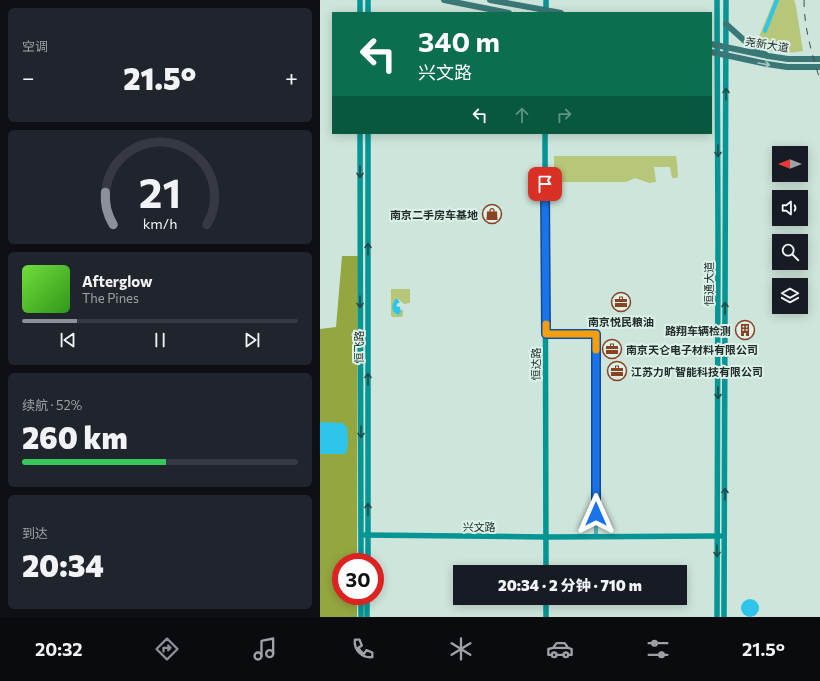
<!DOCTYPE html>
<html lang="zh">
<head>
<meta charset="utf-8">
<style>
	body { margin:0; font-family:Commissioner,"Noto Sans SC",sans-serif; background:#20242c; color:#f1f3f6; height:100vh; display:flex; flex-direction:column; font-size:15px; white-space:nowrap }
	* { box-sizing:border-box; margin:0 }
	p { font-size:13px; color:#9ea1a6 }
	.icon { flex:none; width:22px; height:22px; fill:none; stroke:currentColor; stroke-width:2; stroke-linecap:round; stroke-linejoin:round }
	.map { position:relative; flex:1; overflow:hidden }
	.side { display:flex; flex-direction:column; gap:8px; padding:8px; background:#0d0f14; width:320px }
	.side>* { flex:none }
	.guide { position:absolute; left:12px; top:12px; width:380px; height:122px; border-radius:0px; box-shadow:0 2px 10px #0003; background:#0b6e4f; color:#fff; overflow:hidden }
	.needle { width:26px; rotate:270deg }
	.fabs { position:absolute; left:452px; top:146px; display:grid; gap:8px }
	.fabs a { display:grid; place-items:center; width:36px; height:36px; border-radius:0px; background:#171b24; box-shadow:0 2px 10px #0003; font-size:20px }
	.speed { position:absolute; left:12px; top:553px; display:flex; gap:8px; font-size:20px; font-weight:700; text-align:center }
	.speed>* { display:grid; place-content:center; width:52px; height:52px; border-radius:50%; background:#171b24; box-shadow:0 2px 10px #0003; line-height:1 }
	.speed .limit { border:6px solid #d22; background:#fff; color:#111 }
	.pin { position:absolute; display:grid; place-items:center; width:34px; height:34px; color:#fff; margin:-17px; border-radius:8px; box-shadow:0 2px 6px #0006 }
	.me { position:absolute; width:44px; margin:-22px; rotate:0deg; stroke-linejoin:round; filter:drop-shadow(0 0 3px #0008) }
	.turn { display:flex; align-items:center; gap:14px; height:84px; padding:0 20px; font-size:18px }
	.turn .icon { width:52px; height:52px; stroke-width:2.5 }
	.turn b { display:block; font-size:28px; line-height:34px }
	.lanes { display:flex; align-items:center; height:38px; padding:0 20px; background:#0003; justify-content:center; gap:20px; direction:ltr }
	.lanes .off { opacity:.35 }
	.big { font-size:30px; font-weight:800; line-height:1.1 }
	.side .tile { flex:1; display:flex; flex-direction:column; justify-content:center; gap:6px; min-width:0; padding:0 14px; border-radius:6px; background:#20242c }
	.side .dial { align-items:center; gap:0 }
	.dial svg { height:104px; overflow:visible; fill:none; stroke:#363941; stroke-width:7; stroke-linecap:round; text-anchor:middle }
	.dial text { fill:#f1f3f6; stroke:none }
	.song { display:flex; align-items:center; gap:12px }
	.cover { width:48px; height:48px; border-radius:6px; background:linear-gradient(135deg,hsl(100 70% 55%),hsl(110 70% 35%)) }
	.played { height:4px; border-radius:2px; background:linear-gradient(90deg,#8c9099 20%,#363941 20%) }
	.keys { display:flex; justify-content:space-around; direction:ltr }
	.heat { display:flex; justify-content:space-between; align-items:center; font-size:22px; direction:ltr }
	.charge { height:6px; border-radius:3px; background:linear-gradient(90deg,#34c759 52%,#363941 0) }
	.trip { position:absolute; left:133px; top:565px; width:234px; height:40px; border-radius:0px; background:#171b24; box-shadow:0 2px 10px #0003; font-weight:800; line-height:40px; text-align:center }
	.dock { display:flex; height:64px; justify-content:space-around; align-items:center; background:#090b0e; color:#9ea1a6 }
	.dock .icon { width:28px; height:28px }
	.dock .active { color:#8c9099 }
	.dock b { font-size:18px; color:#f1f3f6 }
	main { display:flex; flex:1; min-height:0 }
	.map>svg:first-child { display:block }
	.green { fill:#b7c77a }
	.forest { fill:#94a640 }
	.water { fill:#2dc5e9 }
	.lines { fill:none; stroke-linecap:round; stroke-linejoin:round }
	.canal { stroke:#2dc5e9; stroke-width:4 }
	.street { stroke:#59b1b0; stroke-width:4 }
	.secondary { stroke:#059594; stroke-width:5.5 }
	.primary { stroke:#3a7877; stroke-width:6 }
	.rail { stroke:#424d49; stroke-width:1; stroke-dasharray:7 7; stroke-linecap:butt }
	.oneway { stroke:#a3c7c1 }
	.oneway2 { stroke:#1b4c49 }
	.route-casing { stroke:#114b97; stroke-width:10 }
	.route { stroke:#1a73e8; stroke-width:7 }
	.slow { stroke:#f59e0b; stroke-width:7 }
	.labels { text-anchor:middle; dominant-baseline:central; stroke-width:4; stroke-linejoin:round; paint-order:stroke }
	.street-label { font-size:11px; fill:#242c29; stroke:#dbf2e9 }
	.poi-label { font-size:11px; font-weight:bold; fill:#242c29; stroke:#dbf2e9; text-anchor:end }
</style>
</head>
<body>
<main>
<section class="side">
<div class="tile"><p>空调</p>
<div class="heat"><a>−</a><b class="big">21.5°</b><a>+</a></div>
</div>
<div class="tile dial"><svg viewBox="0 0 100 80">
<path d="M14 69A42 42 0 1 1 86 69"/>
<path d="M14 69A42 42 0 0 1 8 44" stroke="#8c9099"/>
<text x="50" y="56" font-size="32" font-weight="700">21</text>
<text x="50" y="72" font-size="11">km/h</text>
</svg></div>
<div class="tile">
<div class="song"><i class="cover"></i><div><b>Afterglow</b><p>The Pines</p></div></div>
<div class="played"></div>
<div class="keys"><svg class="icon" aria-label="previous" viewBox="0 0 24 24"><path d="M18 5L8 12l10 7zM5 5v14"/></svg><svg class="icon" aria-label="pause" viewBox="0 0 24 24"><path d="M8 5v14M16 5v14"/></svg><svg class="icon" aria-label="next" viewBox="0 0 24 24"><path d="M6 5l10 7-10 7zM19 5v14"/></svg></div>
</div>
<div class="tile"><p>续航 · 52%</p><b class="big">260 km</b><div class="charge"></div></div>
<div class="tile"><p>到达</p><b class="big">20:34</b></div>
</section>
<div class="map">
<svg width="500" height="617" viewBox="0 0 500 617">
	<rect width="100%" height="100%" fill="#cee5db"/>
	<g class="green">
		<path d="M454,0h20l2,6 7,45c-19,3 -29,3 -47,-7z"/>
		<path d="M234,156h122l1,6 1,15 -2,1h-4l-2,-11h-16l2,15 -7,1 -14,-5 -9,4h-72z"/>
		<path d="M71,289h19v14l-6,1 -7,-6 -4,5 1,9 2,3 7,-6v7l-2,1h-8l-2,-1z"/>
	</g>
	<path class="forest" d="M22,256h16l-1,306h-16v34h16v21h-37v-288l16,-2z"/>
	<g class="water">
		<path d="M77,298l3,5h-2l-2,3 4,1 1,5 -3,3c-8,-3 -7,-12 -1,-17z"/>
		<path d="M0,422l22,1 5,4 1,17 -2,10h-26z"/>
		<circle cx="430" cy="608" r="9"/>
	</g>
	<g class="lines">
		<path class="canal" d="M445,31l12,-31"/>
		<path class="street" d="M226,334h50v202"/>
		<g class="secondary">
			<path d="M40,13v-13"/>
			<path d="M48,13v-13"/>
			<path d="M226,13v-13"/>
			<path d="M40,133l1,429"/>
			<path d="M48,133v429"/>
			<path d="M225,133l1,439"/>
			<path d="M45,535l181,2 174,-1"/>
			<path d="M226,598v19"/>
			<path d="M41,617v-21"/>
			<path d="M47,617v-21"/>
			<path d="M397,617l1,-375 -1,-242"/>
			<path d="M404,617l2,-617"/>
		</g>
		<g class="primary">
			<path d="M124,0l65,13"/>
			<path d="M170,0l71,13"/>
			<path d="M406,24l20,18 19,12"/>
			<path d="M391,44l57,12 20,3h32"/>
			<path d="M391,52l56,12 20,3h33"/>
		</g>
		<path class="rail" d="M484,0c0,28 8,54 16,80"/>
	</g>
	<defs><path id="oneway-shaft" d="M-6 0H5M1.5-3L5.5 0L1.5 3" fill="none" stroke-width="1.6" stroke-linecap="round" stroke-linejoin="round"/></defs>
	<use class="oneway" href="#oneway-shaft" transform="translate(444 64) rotate(10)"/>
	<g class="oneway2">
		<use href="#oneway-shaft" transform="translate(406 94) rotate(-90)"/>
		<use href="#oneway-shaft" transform="translate(398 151) rotate(90)"/>
		<use href="#oneway-shaft" transform="translate(40 172) rotate(90)"/>
		<use href="#oneway-shaft" transform="translate(48 249) rotate(-90)"/>
		<use href="#oneway-shaft" transform="translate(40 302) rotate(90)"/>
		<use href="#oneway-shaft" transform="translate(405 308) rotate(-90)"/>
		<use href="#oneway-shaft" transform="translate(48 379) rotate(-90)"/>
		<use href="#oneway-shaft" transform="translate(398 393) rotate(90)"/>
		<use href="#oneway-shaft" transform="translate(41 432) rotate(90)"/>
		<use href="#oneway-shaft" transform="translate(405 494) rotate(-90)"/>
		<use href="#oneway-shaft" transform="translate(48 509) rotate(-90)"/>
		<use href="#oneway-shaft" transform="translate(397 551) rotate(90)"/>
	</g>
	<g class="lines">
		<g class="route-casing">
			<path id="route" d="M225,184l1,150h50v180"/>
		</g>
		<use href="#route" class="route"/>
		<path class="slow" d="M226,324v10h50v16"/>
	</g>
	<defs>
		<g id="shop-ring" transform="scale(1)"><circle r="9.5" fill="#dbf2e9" stroke="#8a4223" stroke-width="1.5"/><path d="M-5-2.5h2.3a2.7 3.5 0 0 1 5.4 0H5L5.5 6h-11ZM-1.5-2.5h3a1.5 2.3 0 0 0-3 0Z" fill="#8a4223"/></g>
		<g id="office-ring" transform="scale(1)"><circle r="9.5" fill="#dbf2e9" stroke="#8a4223" stroke-width="1.5"/><path d="M-6-3h4V-5.5h4V-3h4V5H-6ZM-1-4.5V-3h2v-1.5ZM-6 0V1H6V0Z" fill="#8a4223"/></g>
		<g id="building-ring" transform="scale(1)"><circle r="9.5" fill="#dbf2e9" stroke="#8a4223" stroke-width="1.5"/><path d="M-4-6H4V6H1V3H-1V6H-4ZM-2.5-4.3h1.7v1.8h-1.7ZM.8-4.3h1.7v1.8H.8ZM-2.5-1h1.7V.8h-1.7ZM.8-1h1.7V.8H.8Z" fill="#8a4223"/></g>
	</defs>
	<g fill-rule="evenodd">
		<use href="#shop-ring" x="172" y="214"/>
		<use href="#office-ring" x="301" y="302"/>
		<use href="#building-ring" x="425" y="330"/>
		<use href="#office-ring" x="292" y="349"/>
		<use href="#office-ring" x="297" y="371"/>
	</g>
	<g class="labels">
		<g class="street-label">
			<text transform="translate(447 44) rotate(9)">尧新大道</text>
			<text transform="translate(388 284) rotate(-90)">恒通大道</text>
			<text transform="translate(38 347) rotate(-90)">恒飞路</text>
			<text transform="translate(215 364) rotate(-90)">恒达路</text>
			<text x="159" y="526">兴文路</text>
		</g>
		<g class="poi-label">
			<text x="158" y="214">南京二手房车基地</text>
			<text x="301" y="321" text-anchor="middle">南京悦民粮油</text>
			<text x="411" y="330">路翔车辆检测</text>
			<text x="306" y="349" text-anchor="start">南京天仑电子材料有限公司</text>
			<text x="311" y="371" text-anchor="start">江苏力旷智能科技有限公司</text>
		</g>
	</g>
</svg>
<div class="fabs">
<a><svg class="needle" viewBox="-14 -14 28 28"><path d="M0-13l5 13h-10z" fill="#e53935"/><path d="M0 13l5-13h-10z" fill="#9ea1a6"/></svg></a>
<a><svg class="icon" aria-label="sound" viewBox="0 0 24 24"><path d="M4 9h4l5-4v14l-5-4H4zM17 9q2 3 0 6"/></svg></a>
<a><svg class="icon" aria-label="search" viewBox="0 0 24 24"><circle cx="10" cy="10" r="6"/><path d="M15 15l6 6"/></svg></a>
<a><svg class="icon" aria-label="layers" viewBox="0 0 24 24"><path d="M12 4l9 5-9 5-9-5zM3 14l9 5 9-5"/></svg></a>
</div>
<div class="speed"><div class="limit">30</div></div>
<div class="pin" style="left:225px;top:184px;background:#d93025"><svg class="icon" aria-label="arrive" viewBox="0 0 24 24"><path d="M6 21V4h12l-3 4 3 4H6"/></svg></div>
<svg class="me" style="left:276px;top:514px" viewBox="-20 -20 40 40"><path d="M0-17L14 15 0 8-14 15z" fill="#1a73e8" stroke="#fff" stroke-width="4"/></svg>
<div class="trip">20:34 · 2 分钟 · 710 m</div>
<div class="guide">
<div class="turn"><svg class="icon" aria-label="left" viewBox="0 0 24 24"><path d="M17 20v-9H6M10 6l-5 5 5 5"/></svg><div><b>340 m</b>兴文路</div></div>
<div class="lanes"><svg class="icon" aria-label="left" viewBox="0 0 24 24"><path d="M17 20v-9H6M10 6l-5 5 5 5"/></svg><svg class="icon off" aria-label="ahead" viewBox="0 0 24 24"><path d="M12 20V5M6 11l6-6 6 6"/></svg><svg class="icon off" aria-label="right" viewBox="0 0 24 24"><path d="M7 20v-9h11M14 6l5 5-5 5"/></svg></div>
</div>
</div>
</main>
<nav class="dock">
<b>20:32</b>
<svg class="icon active" aria-label="directions" viewBox="0 0 24 24"><path d="M12 3l9 9-9 9-9-9zM9 14v-3h6M13 9l2 2-2 2"/></svg>
<svg class="icon" aria-label="music" viewBox="0 0 24 24"><path d="M9 18V5l10-2v13"/><circle cx="6" cy="18" r="3"/><circle cx="16" cy="16" r="3"/></svg>
<svg class="icon" aria-label="phone" viewBox="0 0 24 24"><path d="M5 4h4l2 5-3 2q2 4 5 5l2-3 5 2v4C11 20 4 13 5 4z"/></svg>
<svg class="icon" aria-label="climate" viewBox="0 0 24 24"><path d="M12 3v18M4 7l16 10M4 17L20 7"/></svg>
<svg class="icon" aria-label="car" viewBox="0 0 24 24"><path d="M5 17H2v-5l4-1 3-4h7l3 4 3 1v5h-3M9 17h6M6 11h13"/><circle cx="7" cy="17" r="2"/><circle cx="17" cy="17" r="2"/></svg>
<svg class="icon" aria-label="filters" viewBox="0 0 24 24"><path d="M4 7h16M4 17h16"/><circle cx="9" cy="7" r="2"/><circle cx="15" cy="17" r="2"/></svg>
<b>21.5°</b>
</nav>
</body>
</html>
